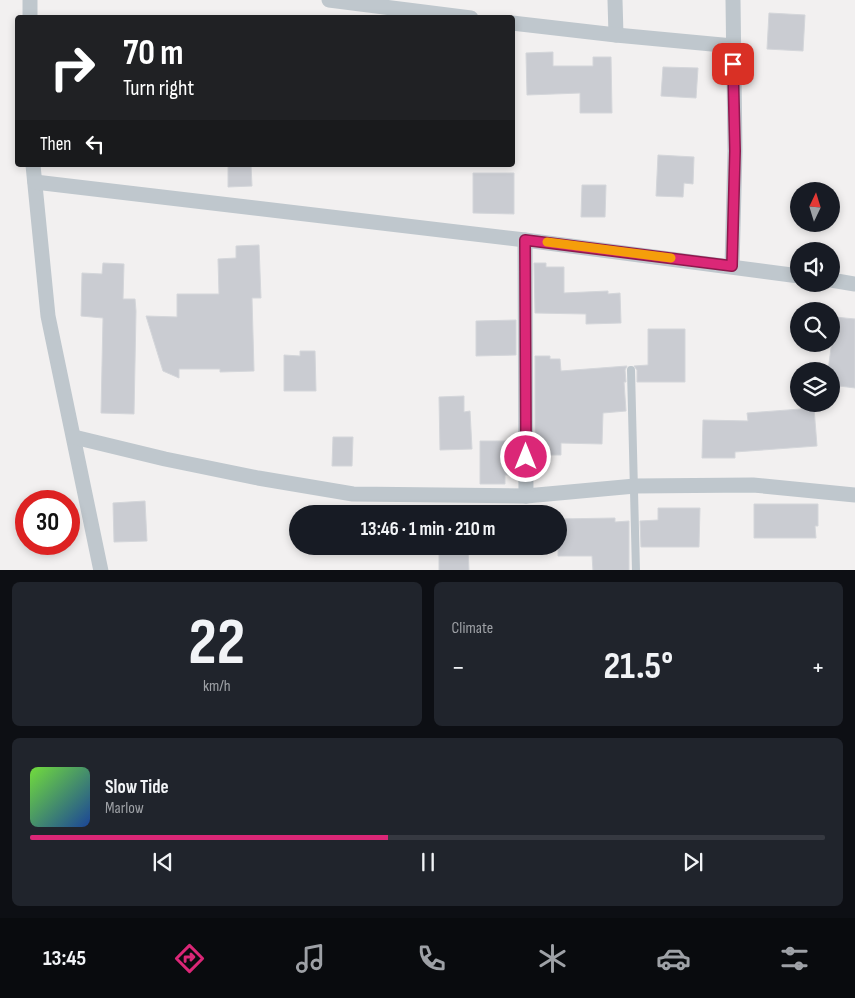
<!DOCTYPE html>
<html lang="en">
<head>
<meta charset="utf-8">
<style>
	body { margin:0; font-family:"Sofia Sans Condensed",sans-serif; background:#20242c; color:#f1f3f6; height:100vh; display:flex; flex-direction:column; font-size:19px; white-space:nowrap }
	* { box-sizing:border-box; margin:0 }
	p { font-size:16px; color:#9ea1a6 }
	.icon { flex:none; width:28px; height:28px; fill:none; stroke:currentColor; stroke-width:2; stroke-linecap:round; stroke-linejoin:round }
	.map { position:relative; height:570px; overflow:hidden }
	.panel { display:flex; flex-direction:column; gap:12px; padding:12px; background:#0d0f14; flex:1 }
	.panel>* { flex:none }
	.guide { position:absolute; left:15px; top:15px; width:500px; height:152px; border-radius:5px; box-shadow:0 2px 8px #0003; background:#202124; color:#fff; overflow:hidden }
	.needle { width:32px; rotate:4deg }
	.tools { position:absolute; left:790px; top:182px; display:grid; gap:10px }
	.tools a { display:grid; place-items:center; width:50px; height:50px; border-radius:50%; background:#171b24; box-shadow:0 2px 8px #0003; font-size:25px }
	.speed { position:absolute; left:15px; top:490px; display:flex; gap:10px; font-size:25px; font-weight:700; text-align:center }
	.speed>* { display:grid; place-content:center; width:65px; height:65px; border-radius:50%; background:#171b24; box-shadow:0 2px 8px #0003; line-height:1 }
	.speed .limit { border:8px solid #d22; background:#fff; color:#111 }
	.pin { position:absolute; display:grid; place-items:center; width:42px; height:42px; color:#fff; margin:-21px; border-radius:10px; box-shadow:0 2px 8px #0006 }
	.me { position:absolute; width:55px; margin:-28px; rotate:0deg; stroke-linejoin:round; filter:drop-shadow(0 0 4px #0008) }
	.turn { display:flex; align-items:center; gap:18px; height:105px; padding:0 25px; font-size:22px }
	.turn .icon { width:65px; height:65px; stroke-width:2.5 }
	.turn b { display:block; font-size:35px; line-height:42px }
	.then { display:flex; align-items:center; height:48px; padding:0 25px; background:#0003; gap:10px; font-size:19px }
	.big { font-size:38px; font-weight:700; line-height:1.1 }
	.panel .tile { flex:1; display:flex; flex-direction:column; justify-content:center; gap:8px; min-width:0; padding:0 18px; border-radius:8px; background:#20242c }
	.panel .dial { align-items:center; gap:0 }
	.dial b { font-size:65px; line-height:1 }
	.song { display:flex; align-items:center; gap:15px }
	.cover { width:60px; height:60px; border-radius:8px; background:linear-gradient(135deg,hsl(100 70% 55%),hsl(220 70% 35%)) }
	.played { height:5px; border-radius:2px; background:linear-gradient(90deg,#db2777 45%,#363941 45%) }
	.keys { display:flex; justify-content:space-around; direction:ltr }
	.heat { display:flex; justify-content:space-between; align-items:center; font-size:28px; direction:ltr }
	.panel .tiles { flex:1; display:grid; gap:12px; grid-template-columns:1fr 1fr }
	.tile:last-child { grid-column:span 2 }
	.trip { position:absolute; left:289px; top:505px; width:278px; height:50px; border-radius:25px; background:#171b24; box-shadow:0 2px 8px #0003; font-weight:700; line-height:50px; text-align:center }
	.menu { display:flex; height:80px; justify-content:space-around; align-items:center; background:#090b0e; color:#9ea1a6 }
	.menu .icon { width:35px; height:35px }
	.menu .active { color:#db2777 }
	.menu b { font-size:22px; color:#f1f3f6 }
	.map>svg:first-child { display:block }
	.building { fill:#caccd2; stroke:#d4d6da }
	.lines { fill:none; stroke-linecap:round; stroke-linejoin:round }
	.lane { stroke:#bfc7cd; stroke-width:8 }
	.street { stroke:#bfc7cd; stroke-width:15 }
	.route-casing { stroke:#8e194d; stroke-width:12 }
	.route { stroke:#db2777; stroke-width:9 }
	.slow { stroke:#f59e0b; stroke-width:9 }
</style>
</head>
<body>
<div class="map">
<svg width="855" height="571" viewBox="0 0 855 571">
	<rect width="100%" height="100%" fill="#f2f0f0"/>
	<g class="building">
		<path d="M769,13l36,2 -2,36 -36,-2z"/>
		<path d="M553,52v14h40v-9h18l1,56h-32v-20l-53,2 -1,-42z"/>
		<path d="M663,67l35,1 -2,30 -35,-2z"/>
		<path d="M658,155l36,2 -1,27 -9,-1 -1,14 -27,-1z"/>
		<path d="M228,165h23l1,21 -24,1z"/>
		<path d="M473,173h41v41l-41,-1z"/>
		<path d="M582,185h24l-1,32h-24z"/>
		<path d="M259,245l2,53h-9l2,73 -34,1v-3h-41v9l-16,-7 -17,-55 31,1v-23h42l-1,-35 18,-1v-12z"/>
		<path d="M103,263l21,1 -1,35h12l1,12 -2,103 -33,-1 2,-95 -22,-2 1,-43 20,1z"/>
		<path d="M534,263h12v4h18v26l44,-2v3l12,-1 1,30 -35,1v-10l-51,-1z"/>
		<path d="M835,317l20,2v69l-24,-3v-14h-3z"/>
		<path d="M516,320v35l-40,1v-35z"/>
		<path d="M648,329h37v53h-48v-12l-3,-4 14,-1z"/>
		<path d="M300,351h15l1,40h-32v-36l16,1z"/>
		<path d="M535,356h15v3h10l1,12 66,-5 -2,4 1,12h-2l2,29 -23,2 -1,31 -41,-1v12h-26z"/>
		<path d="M464,396v16l6,-1 2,38 -32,1 -1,-53z"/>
		<path d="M814,408l3,38 -82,6v6h-33l1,-38 45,1 -1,-8z"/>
		<path d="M333,437h20l-1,29h-20z"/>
		<path d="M480,441h36l1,34h-12v9h-25z"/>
		<path d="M145,501l2,40 -33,1 -1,-39z"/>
		<path d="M754,504h64v22h-3l1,12h-62z"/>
		<path d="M658,508h42l-1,39h-58l-1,-26 18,-1z"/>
		<path d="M615,518v4l14,-1v50h-36l-1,-15h-34v-37z"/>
		<path d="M439,546h29l1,25h-30z"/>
	</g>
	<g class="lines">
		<path class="lane" d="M631,370l5,201"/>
		<g class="street">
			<path d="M329,0l142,18"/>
			<path d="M615,0l1,35"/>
			<path d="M30,18v-18"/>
			<path d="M512,23l104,12 117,11"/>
			<path d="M33,165l15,151 53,255"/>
			<path d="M35,182l490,58 274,36"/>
			<path d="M525,240l1,256"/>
			<path d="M732,266l3,-115 -2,-151"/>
			<path d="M831,280l24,4"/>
			<path d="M74,437l91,22 93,19 95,16 173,2 109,-10 118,-1 102,10"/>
		</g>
	</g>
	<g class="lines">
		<g class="route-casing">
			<path id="route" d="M526,457l-1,-217 207,26 3,-115 -2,-87"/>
		</g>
		<use href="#route" class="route"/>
		<path class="slow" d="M547,242l124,16"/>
	</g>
</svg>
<div class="tools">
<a><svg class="needle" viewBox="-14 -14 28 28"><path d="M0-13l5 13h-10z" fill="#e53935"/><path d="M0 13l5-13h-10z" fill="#9ea1a6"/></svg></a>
<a><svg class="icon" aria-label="sound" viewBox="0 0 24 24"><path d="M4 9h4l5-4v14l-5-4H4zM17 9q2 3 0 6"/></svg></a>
<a><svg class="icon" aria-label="search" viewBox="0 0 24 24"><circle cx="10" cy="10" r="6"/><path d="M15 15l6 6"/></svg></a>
<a><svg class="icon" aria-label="layers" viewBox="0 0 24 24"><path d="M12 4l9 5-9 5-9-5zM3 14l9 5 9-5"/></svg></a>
</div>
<div class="speed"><div class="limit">30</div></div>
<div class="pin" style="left:733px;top:64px;background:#d93025"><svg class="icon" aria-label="arrive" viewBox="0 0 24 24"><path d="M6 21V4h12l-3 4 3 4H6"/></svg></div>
<svg class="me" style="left:526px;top:457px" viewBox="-20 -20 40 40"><circle r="17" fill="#db2777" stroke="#fff" stroke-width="3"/><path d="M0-11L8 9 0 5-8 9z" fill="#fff"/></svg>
<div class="trip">13:46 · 1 min · 210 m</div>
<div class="guide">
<div class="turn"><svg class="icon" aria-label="right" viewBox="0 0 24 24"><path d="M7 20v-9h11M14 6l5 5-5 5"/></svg><div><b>70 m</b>Turn right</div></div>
<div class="then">Then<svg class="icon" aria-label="left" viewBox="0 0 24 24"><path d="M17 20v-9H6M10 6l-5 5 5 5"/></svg></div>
</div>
</div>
<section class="panel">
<div class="tiles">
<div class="tile dial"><b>22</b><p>km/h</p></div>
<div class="tile"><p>Climate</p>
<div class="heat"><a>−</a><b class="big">21.5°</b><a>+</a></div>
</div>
<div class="tile">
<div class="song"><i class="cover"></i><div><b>Slow Tide</b><p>Marlow</p></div></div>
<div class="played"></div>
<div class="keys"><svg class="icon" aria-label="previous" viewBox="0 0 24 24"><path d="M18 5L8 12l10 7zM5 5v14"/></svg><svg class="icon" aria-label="pause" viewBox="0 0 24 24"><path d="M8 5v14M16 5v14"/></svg><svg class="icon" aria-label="next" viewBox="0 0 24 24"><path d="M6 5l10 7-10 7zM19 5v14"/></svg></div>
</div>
</div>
</section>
<nav class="menu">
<b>13:45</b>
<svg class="icon active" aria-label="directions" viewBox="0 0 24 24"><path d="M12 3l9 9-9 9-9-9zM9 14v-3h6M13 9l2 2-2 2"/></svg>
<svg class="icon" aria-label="music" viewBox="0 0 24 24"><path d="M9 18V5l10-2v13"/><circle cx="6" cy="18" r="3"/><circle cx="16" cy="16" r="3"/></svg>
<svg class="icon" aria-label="phone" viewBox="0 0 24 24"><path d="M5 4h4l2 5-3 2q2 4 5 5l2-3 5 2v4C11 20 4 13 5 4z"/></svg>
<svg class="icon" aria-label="climate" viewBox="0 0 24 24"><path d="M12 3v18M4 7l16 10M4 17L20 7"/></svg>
<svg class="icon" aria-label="car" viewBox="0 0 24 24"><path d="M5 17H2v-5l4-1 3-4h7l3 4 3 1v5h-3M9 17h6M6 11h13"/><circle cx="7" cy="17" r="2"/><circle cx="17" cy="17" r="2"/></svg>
<svg class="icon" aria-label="filters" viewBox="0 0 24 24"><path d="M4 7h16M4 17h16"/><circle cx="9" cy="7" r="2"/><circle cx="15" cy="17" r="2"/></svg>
</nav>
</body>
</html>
